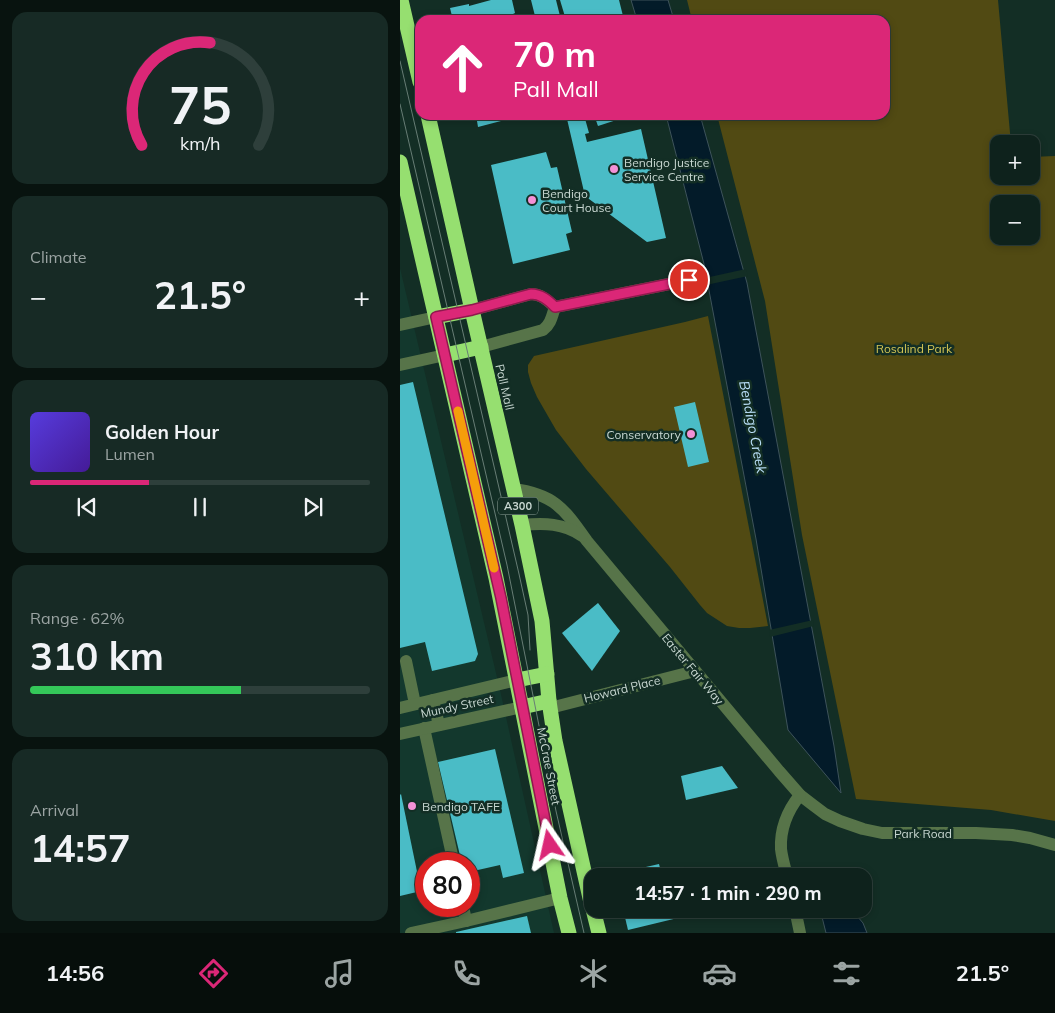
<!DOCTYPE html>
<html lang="en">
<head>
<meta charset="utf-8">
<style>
	body { margin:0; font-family:Mulish,sans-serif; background:#172a25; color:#f1f3f6; height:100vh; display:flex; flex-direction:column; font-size:19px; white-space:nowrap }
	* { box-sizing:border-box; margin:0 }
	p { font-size:16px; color:#9ba4a3 }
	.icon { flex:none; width:28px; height:28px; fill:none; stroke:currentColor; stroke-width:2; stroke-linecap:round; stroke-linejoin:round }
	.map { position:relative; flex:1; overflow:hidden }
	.side { display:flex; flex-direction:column; gap:12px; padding:12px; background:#08130f; width:400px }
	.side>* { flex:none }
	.banner { position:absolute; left:15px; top:15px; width:475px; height:105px; border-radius:15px; box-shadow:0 2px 8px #0003,0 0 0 1px #2e3f3b; background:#db2777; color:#fff; overflow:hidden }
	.tools { position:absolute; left:590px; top:135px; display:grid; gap:10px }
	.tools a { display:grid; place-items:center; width:50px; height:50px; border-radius:10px; background:#0e221c; box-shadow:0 2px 8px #0003,0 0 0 1px #2e3f3b; font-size:25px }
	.speed { position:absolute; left:15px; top:852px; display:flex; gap:10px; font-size:25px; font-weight:700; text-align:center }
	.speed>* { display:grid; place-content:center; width:65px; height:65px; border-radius:50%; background:#0e221c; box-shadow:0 2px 8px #0003,0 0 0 1px #2e3f3b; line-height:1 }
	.speed .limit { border:8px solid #d22; background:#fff; color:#111 }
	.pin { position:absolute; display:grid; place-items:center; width:42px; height:42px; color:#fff; margin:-21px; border:2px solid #fff; border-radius:50%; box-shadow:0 1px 5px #0007 }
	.me { position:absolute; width:55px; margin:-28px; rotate:349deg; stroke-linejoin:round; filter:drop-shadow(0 0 4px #0008) }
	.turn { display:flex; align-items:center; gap:18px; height:105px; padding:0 15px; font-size:22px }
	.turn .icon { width:65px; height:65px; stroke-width:2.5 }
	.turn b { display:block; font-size:35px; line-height:42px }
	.big { font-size:38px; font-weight:700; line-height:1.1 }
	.side .widget { flex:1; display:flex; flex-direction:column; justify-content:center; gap:8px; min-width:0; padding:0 18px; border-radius:15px; background:#172a25 }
	.side .dial { align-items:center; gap:0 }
	.dial svg { height:130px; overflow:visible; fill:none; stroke:#2e3f3b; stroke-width:7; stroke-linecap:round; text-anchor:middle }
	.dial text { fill:#f1f3f6; stroke:none }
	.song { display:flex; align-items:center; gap:15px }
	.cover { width:60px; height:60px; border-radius:8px; background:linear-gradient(135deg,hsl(250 70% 55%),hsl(260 70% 35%)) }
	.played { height:5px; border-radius:2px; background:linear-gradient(90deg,#db2777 35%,#2e3f3b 35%) }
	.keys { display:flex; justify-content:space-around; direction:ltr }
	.heat { display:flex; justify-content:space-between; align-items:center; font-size:28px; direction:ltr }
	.charge { height:8px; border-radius:4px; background:linear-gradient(90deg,#34c759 62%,#2e3f3b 0) }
	.trip { position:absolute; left:184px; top:868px; width:288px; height:50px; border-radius:15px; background:#0e221c; box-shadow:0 2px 8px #0003,0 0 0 1px #2e3f3b; font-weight:700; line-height:50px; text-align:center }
	.dock { display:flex; height:80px; justify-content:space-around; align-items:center; background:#060e0b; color:#9ba4a3 }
	.dock .icon { width:35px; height:35px }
	.dock .active { color:#db2777 }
	.dock b { font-size:22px; color:#f1f3f6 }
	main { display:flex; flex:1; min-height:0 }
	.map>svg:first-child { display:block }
	.built { fill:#13382d; fill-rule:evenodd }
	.green { fill:#514a13; fill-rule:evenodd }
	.water { fill:#031b29; stroke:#3e535b }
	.pier { fill:#132e25 }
	.building { fill:#4abcc6 }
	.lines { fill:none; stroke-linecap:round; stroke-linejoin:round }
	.minor { stroke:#577449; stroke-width:12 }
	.highway { stroke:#96df70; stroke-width:15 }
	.tram { stroke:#677d75; stroke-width:1 }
	.route-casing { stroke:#8e194d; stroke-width:12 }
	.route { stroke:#db2777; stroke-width:9 }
	.slow { stroke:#f59e0b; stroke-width:9 }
	.poi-dot { fill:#f391d6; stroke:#132e25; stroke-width:2 }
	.labels { text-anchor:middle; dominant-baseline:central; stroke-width:5; stroke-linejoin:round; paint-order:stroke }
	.shield { fill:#132e25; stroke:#92a49d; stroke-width:1 }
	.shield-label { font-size:11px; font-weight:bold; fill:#c8d7d1 }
	.poi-label { font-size:12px; fill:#c8d7d1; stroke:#132e25; text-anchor:start }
	.park-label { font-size:12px; fill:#d2c455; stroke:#132e25 }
	.street-label { font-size:12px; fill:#c8d7d1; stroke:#132e25 }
	.water-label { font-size:14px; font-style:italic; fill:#bbe1fa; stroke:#132e25 }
</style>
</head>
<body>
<main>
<section class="side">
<div class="widget dial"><svg viewBox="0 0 100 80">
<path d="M14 69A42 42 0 1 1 86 69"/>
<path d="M14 69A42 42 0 0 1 56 6" stroke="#db2777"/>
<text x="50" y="56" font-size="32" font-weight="700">75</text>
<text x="50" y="72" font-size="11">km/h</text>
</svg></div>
<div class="widget"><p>Climate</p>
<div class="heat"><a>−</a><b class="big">21.5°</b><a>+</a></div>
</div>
<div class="widget">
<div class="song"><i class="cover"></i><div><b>Golden Hour</b><p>Lumen</p></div></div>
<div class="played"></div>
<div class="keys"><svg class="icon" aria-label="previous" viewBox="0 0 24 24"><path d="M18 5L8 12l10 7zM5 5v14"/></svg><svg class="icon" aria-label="pause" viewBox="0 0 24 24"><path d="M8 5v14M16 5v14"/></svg><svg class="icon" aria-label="next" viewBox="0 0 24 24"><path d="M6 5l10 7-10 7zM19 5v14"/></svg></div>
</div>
<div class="widget"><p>Range · 62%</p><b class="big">310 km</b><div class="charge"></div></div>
<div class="widget"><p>Arrival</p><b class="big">14:57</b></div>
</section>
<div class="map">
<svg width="655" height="933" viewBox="0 0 655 933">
	<rect width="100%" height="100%" fill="#132e25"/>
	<path class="built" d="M0,268l100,422 54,243h-154zM26,864h43v42h-43z"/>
	<g class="green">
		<path d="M287,0h311l13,144h-12v32h32v-19l24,-1v665l-64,-11 -135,-11 -54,-264 -37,-234 -48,-186h168v-95h-193zM599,204h32v32h-32z"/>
		<path d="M308,316l60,310 -18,2h-11l-12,-2 -20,-13 -7,-8 -30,-38 -84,-98 -30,-39 -19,-33 -6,-14 -3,-11v-7l6,-9 151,-34z"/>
	</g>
	<g class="water">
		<path d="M231,0h37l6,20h-37z"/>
		<path d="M266,115h34l47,168 87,463 7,47 -53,-63 -32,-191 -52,-275z"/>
		<path d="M420,909h31l12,14 4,10h-41z"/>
	</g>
	<g class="pier">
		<path d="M346,269l2,7 -42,9 -1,-7z"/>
		<path d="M413,620l1,6 -44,11 -1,-7z"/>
	</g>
	<g class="building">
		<path d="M91,0h21l3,13 -2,1 2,6h-62l-3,-12 19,-4v2z"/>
		<path d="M131,0h25l5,20h-25z"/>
		<path d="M160,0h59l5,20h-58z"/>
		<path d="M76,115h40v1l-16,4 1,1 -23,6z"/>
		<path d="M181,115h3l5,18 -4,1 2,8 54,-13 25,109 -19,4 -62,-46 -18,-77z"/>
		<path d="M194,115h38l-34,11z"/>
		<path d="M146,152l5,16 6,-1 15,65 -6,2 4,16 -57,14 -22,-99z"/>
		<path d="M13,382l65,272 -3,7 -43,10 -7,-29 -25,6v-263z"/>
		<path d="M295,402l14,60 -21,5 -14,-60z"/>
		<path d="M198,603l22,28 -28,40 -30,-38z"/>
		<path d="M95,749l29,124 -21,5 -3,-13 -31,7v-8h-7l-24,-102z"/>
		<path d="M322,766l16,22 -52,12 -5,-24z"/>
		<path d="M1,794l20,97 -21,5v-101z"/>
		<path d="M259,864l3,12h-47v-2z"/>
		<path d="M296,868l2,8h-33z"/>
		<path d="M223,909h62l1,7 -58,14z"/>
		<path d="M127,916l4,17h-75v-1z"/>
	</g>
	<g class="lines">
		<g class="minor">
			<path d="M155,307l134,-27"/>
			<path d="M72,310l59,-16c10,0 16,6 24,13"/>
			<path d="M0,325l36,-8"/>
			<path d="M81,347l62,-17c8,-6 9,-14 12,-23"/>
			<path d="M0,365l45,-10"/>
			<path d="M113,489c42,5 52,21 74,52l192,230 21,24 13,10 12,9 15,7 23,8 19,4h94l36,2 18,3 25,7"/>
			<path d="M122,525c22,-2 42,-2 60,11"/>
			<path d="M6,661l9,43"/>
			<path d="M33,700l6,25"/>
			<path d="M0,708l117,-28"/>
			<path d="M150,708l145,-37"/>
			<path d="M24,728l30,136"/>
			<path d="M0,734l122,-27"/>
			<path d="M387,876c-2,-8 -5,-18 -6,-27 -1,-20 7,-39 19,-54"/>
			<path d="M63,906l3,15"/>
			<path d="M395,909l5,24"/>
			<path d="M11,933l55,-12 94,-23"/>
		</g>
		<g class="highway">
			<path d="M1,0l19,82"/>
			<path d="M28,115l44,195 50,215 20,96 7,80 6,40 37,166"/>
			<path d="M0,162l96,416 64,320 9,35"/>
			<path d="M36,317l36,-7"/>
			<path d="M45,355l36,-8"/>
			<path d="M117,680l30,-6"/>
			<path d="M122,707l27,-6"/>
			<path d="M193,909l6,24"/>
		</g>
		<g class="tram">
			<path d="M0,61l119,513 9,41 2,35"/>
			<path d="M0,104l107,461 49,246 28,122"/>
		</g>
	</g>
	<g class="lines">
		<g class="route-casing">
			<path id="route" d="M150,845l-49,-247 -65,-281 36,-7 59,-16c10,0 17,6 24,13l134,-27"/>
		</g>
		<use href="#route" class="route"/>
		<path class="slow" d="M58,411l36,157"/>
	</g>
	<g class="poi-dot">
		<circle cx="214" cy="169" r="5"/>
		<circle cx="132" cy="200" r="5"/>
		<circle cx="291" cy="434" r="5"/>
		<circle cx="12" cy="806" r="5"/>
	</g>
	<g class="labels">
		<rect class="shield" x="98" y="497.5" width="40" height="17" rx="4"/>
		<g class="shield-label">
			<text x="118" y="506">A300</text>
		</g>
		<g class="poi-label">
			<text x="224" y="162">Bendigo Justice<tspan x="224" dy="14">Service Centre</tspan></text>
			<text x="142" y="193">Bendigo<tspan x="142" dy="14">Court House</tspan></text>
			<text x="281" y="434" text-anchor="end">Conservatory</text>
			<text x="22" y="806">Bendigo TAFE</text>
		</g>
		<g class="park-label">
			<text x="514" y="348">Rosalind Park</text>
		</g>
		<g class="street-label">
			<text transform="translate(105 387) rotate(77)">Pall Mall</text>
			<text transform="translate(293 669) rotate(50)">Easter Fair Way</text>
			<text transform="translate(222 689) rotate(-14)">Howard Place</text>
			<text transform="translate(57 706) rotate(-12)">Mundy Street</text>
			<text transform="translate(149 766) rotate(79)">McCrae Street</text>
			<text x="523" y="833">Park Road</text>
		</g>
		<g class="water-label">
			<text transform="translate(353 427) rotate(79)">Bendigo Creek</text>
		</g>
	</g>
</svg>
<div class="tools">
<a>+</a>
<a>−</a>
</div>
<div class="speed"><div class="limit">80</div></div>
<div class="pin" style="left:289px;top:280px;background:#d93025"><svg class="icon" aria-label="arrive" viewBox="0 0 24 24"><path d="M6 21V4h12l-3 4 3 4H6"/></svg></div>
<svg class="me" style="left:150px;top:845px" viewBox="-20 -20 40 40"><path d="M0-17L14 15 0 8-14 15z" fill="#db2777" stroke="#fff" stroke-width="4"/></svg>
<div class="trip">14:57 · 1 min · 290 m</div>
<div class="banner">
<div class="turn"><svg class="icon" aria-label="ahead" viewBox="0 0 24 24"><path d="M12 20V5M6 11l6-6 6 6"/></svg><div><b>70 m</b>Pall Mall</div></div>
</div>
</div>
</main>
<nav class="dock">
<b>14:56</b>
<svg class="icon active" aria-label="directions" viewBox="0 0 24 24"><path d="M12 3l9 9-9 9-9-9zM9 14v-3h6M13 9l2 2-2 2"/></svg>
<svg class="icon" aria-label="music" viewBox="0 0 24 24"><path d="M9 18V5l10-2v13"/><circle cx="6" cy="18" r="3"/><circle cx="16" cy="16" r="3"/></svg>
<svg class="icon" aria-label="phone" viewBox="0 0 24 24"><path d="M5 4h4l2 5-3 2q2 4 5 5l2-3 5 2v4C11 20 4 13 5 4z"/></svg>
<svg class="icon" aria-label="climate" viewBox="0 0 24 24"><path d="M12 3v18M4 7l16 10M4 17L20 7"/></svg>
<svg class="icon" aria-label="car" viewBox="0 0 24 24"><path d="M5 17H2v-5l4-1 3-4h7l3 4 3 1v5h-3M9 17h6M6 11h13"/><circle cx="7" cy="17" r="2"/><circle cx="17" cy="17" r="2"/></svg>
<svg class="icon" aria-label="filters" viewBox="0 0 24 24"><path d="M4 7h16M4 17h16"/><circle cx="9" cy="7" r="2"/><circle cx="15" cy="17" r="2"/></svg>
<b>21.5°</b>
</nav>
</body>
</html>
